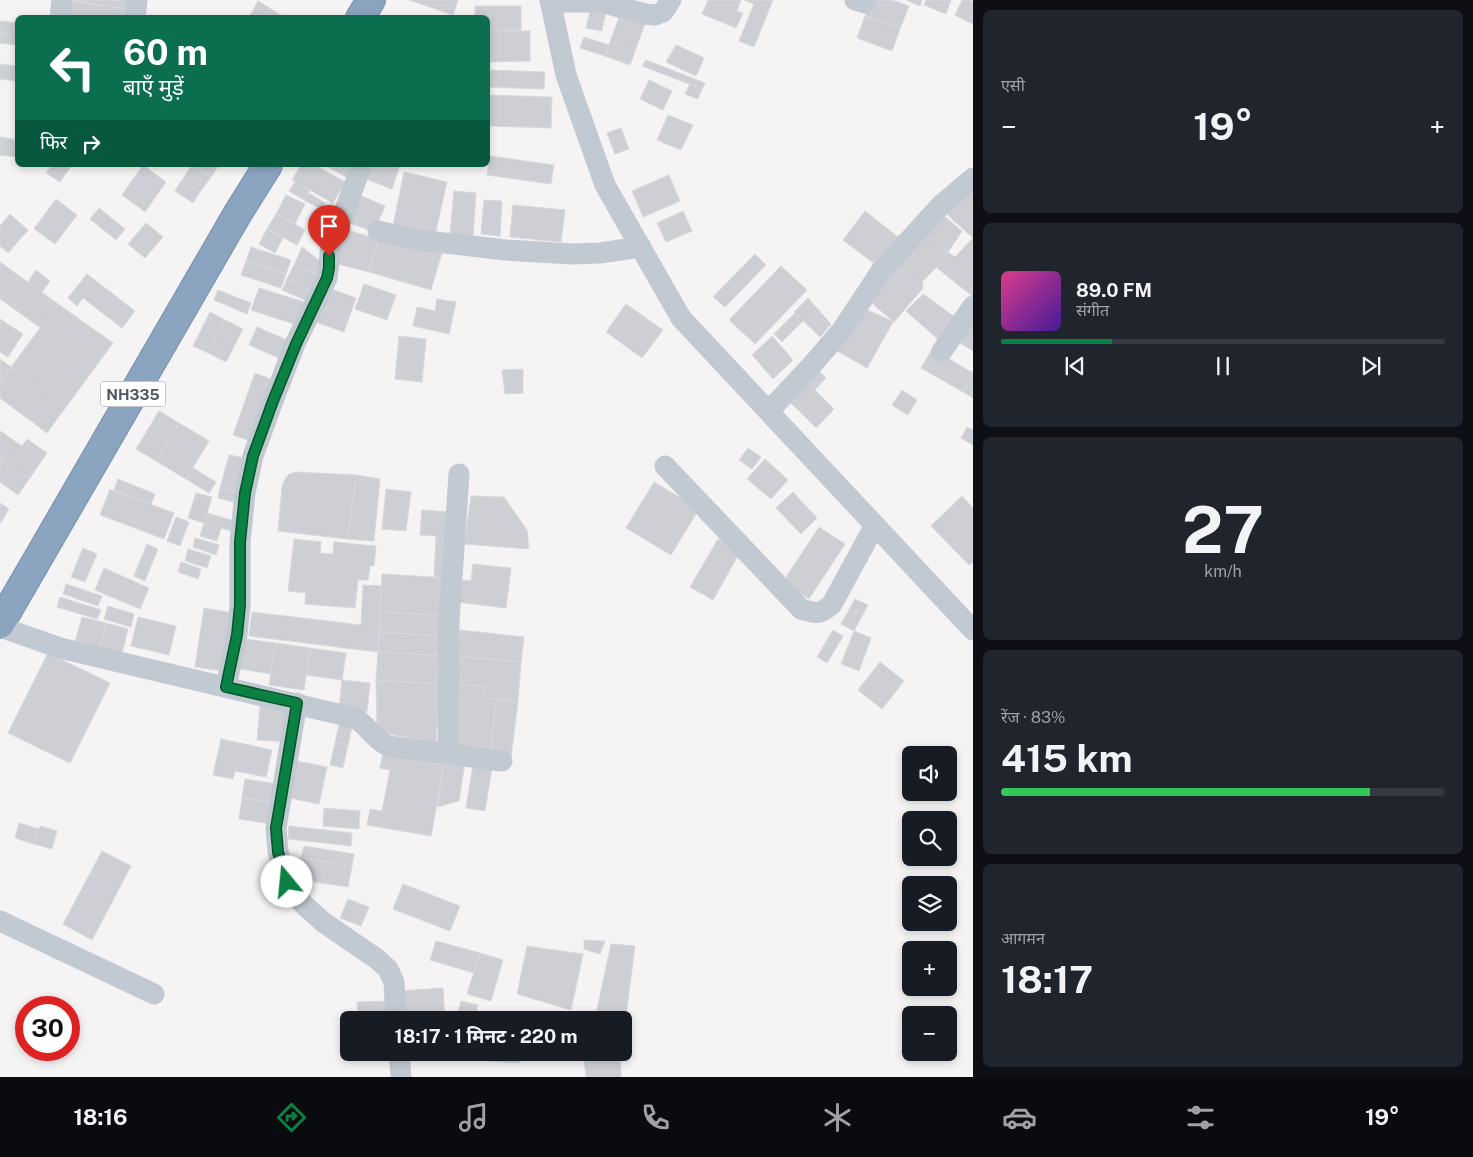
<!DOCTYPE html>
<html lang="hi">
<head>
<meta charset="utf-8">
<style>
	body { margin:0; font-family:"Public Sans","Noto Sans Devanagari",sans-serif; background:#20242c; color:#f1f3f6; height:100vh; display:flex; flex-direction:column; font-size:19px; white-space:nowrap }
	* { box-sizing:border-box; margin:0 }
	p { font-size:16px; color:#9ea1a6 }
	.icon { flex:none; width:28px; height:28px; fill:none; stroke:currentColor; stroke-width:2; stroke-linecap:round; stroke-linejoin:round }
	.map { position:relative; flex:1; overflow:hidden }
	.details { display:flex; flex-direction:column; gap:10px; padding:10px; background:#0d0f14; width:500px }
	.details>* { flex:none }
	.banner { position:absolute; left:15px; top:15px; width:475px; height:152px; border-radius:8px; box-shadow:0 2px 8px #0003; background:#0b6e4f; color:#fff; overflow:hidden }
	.tools { position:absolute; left:902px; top:746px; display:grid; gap:10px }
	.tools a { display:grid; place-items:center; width:55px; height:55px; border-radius:8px; background:#171b24; box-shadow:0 2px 8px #0003; font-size:25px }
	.speed { position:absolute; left:15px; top:996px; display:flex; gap:10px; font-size:25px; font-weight:700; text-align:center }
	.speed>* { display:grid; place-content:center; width:65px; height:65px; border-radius:50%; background:#171b24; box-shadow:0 2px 8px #0003; line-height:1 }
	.speed .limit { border:8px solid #d22; background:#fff; color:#111 }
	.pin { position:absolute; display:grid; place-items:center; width:42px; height:42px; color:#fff; margin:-51px -21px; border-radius:50% 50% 50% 0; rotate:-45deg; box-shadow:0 0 5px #0007 }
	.pin .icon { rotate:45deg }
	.me { position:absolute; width:55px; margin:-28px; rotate:343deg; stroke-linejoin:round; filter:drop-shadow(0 0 4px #0008) }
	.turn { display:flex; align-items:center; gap:18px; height:105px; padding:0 25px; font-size:22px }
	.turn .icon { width:65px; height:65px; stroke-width:2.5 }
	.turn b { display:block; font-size:35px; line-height:42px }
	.then { display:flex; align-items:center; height:48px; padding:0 25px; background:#0003; gap:10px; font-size:19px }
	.big { font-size:38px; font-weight:700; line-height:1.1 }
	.details .card { flex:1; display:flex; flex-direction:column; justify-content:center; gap:8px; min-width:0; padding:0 18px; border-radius:8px; background:#20242c }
	.details .dial { align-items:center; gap:0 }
	.dial b { font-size:65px; line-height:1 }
	.song { display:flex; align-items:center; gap:15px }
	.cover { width:60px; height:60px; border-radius:8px; background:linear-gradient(135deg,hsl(330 70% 55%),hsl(260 70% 35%)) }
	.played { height:5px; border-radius:2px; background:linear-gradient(90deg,#0b8043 25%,#363941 25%) }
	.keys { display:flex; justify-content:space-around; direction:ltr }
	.heat { display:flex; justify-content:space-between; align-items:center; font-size:28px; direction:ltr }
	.charge { height:8px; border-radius:4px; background:linear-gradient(90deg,#34c759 83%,#363941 0) }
	.trip { position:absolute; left:340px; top:1011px; width:292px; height:50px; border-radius:8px; background:#171b24; box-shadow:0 2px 8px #0003; font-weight:700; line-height:50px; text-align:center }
	.tab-bar { display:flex; height:80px; justify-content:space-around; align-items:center; background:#090b0e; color:#9ea1a6 }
	.tab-bar .icon { width:35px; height:35px }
	.tab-bar .on { color:#0b8043 }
	.tab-bar b { font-size:22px; color:#f1f3f6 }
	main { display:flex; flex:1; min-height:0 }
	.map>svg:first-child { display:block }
	.building { fill:#cdcfd5; stroke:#d7d9de }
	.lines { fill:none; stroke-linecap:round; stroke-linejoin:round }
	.highway-casing { stroke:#7690ad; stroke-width:30 }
	.minor { stroke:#c1cad2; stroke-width:21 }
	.highway { stroke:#8ba5c1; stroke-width:28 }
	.route-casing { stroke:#07532c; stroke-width:12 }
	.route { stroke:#0b8043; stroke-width:9 }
	.labels { text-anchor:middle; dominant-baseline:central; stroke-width:4.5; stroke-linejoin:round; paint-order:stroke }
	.shield { fill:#fff; stroke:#808990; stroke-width:1 }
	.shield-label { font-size:15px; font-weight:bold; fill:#4a5661 }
</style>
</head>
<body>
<main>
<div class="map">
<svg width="973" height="1077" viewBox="0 0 973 1077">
	<rect width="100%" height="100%" fill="#f5f3f3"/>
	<g class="building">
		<path d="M69,0h60l-2,9z"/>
		<path d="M409,0h49l-5,15z"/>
		<path d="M708,0h33l-4,11 6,2 -7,15 -34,-14z"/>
		<path d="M744,0h29l-19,47 -15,-6 15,-37z"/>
		<path d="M871,0h21l17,6 -9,23 -35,-13z"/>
		<path d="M906,0h16l-2,6z"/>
		<path d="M926,0h25l-5,14 -22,-9z"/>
		<path d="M962,0h8l3,2v22l-18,-9z"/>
		<path d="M69,1l58,8 -1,9h-60z"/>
		<path d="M258,1l18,11 -3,6h-24z"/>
		<path d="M592,3l15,3 -5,25 -16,-3z"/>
		<path d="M475,6h46v25h-33v-13h-13z"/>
		<path d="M622,9l25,9 -12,33 -25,-9z"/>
		<path d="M276,12l10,6h-13z"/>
		<path d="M865,16l35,13 -8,22 -35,-13z"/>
		<path d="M0,21l18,2v12l-18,-2z"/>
		<path d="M488,31h42v30l-42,1z"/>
		<path d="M0,33l18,2v10l-18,-2z"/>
		<path d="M584,37l25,8 -4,11 -25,-8z"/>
		<path d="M610,42l25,9 -5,14 -25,-9z"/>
		<path d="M676,45l28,13 -8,18 -30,-14z"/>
		<path d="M646,60l59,23 -3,6 -60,-23z"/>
		<path d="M0,64l17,2 -1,15 -16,-2z"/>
		<path d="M488,70l57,2 -1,17 -56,-2z"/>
		<path d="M649,80l23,11 -9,19 -23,-11z"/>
		<path d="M690,84l12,5 -4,10 -13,-5z"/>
		<path d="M488,95l64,2 -1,31 -63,-2z"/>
		<path d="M668,115l25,10 -12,25 -24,-10z"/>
		<path d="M621,128l8,21 -14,5 -8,-21z"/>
		<path d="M0,137l18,3v17l-18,-2z"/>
		<path d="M490,156l64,9 -3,19 -64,-9z"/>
		<path d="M52,165h20l-12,17 -14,-9z"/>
		<path d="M143,165l23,17 -21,30 -23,-17z"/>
		<path d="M192,165l19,12 -11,15 -18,-12z"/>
		<path d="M193,165h26l-8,12z"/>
		<path d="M301,165h14l30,17 -12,21 -41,-23z"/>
		<path d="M325,165h27l-3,14z"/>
		<path d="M366,165h34l-8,24 -31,-12z"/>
		<path d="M404,172l43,10 -12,53 -42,-9z"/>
		<path d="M669,175l11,26 -37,16 -11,-26z"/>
		<path d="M182,180l18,12 -7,11 -18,-12z"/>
		<path d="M295,182l15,8 -6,10 -15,-9z"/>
		<path d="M966,188l7,6v44l-32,-29z"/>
		<path d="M454,191l22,2 -3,43 -23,-2z"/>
		<path d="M309,193l16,10 -4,6 -17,-9z"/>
		<path d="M355,193l30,13 -11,26 -29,-11z"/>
		<path d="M286,195l19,9 -10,20 -19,-10z"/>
		<path d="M56,199l21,16 -22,29 -21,-15z"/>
		<path d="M484,200l18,1 -2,35 -19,-2z"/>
		<path d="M513,205l52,5 -4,32 -51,-5z"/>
		<path d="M99,208l26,21 -9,11 -26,-21z"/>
		<path d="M683,211l9,20 -26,11 -9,-19z"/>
		<path d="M865,211l33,26 -22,28 -33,-25z"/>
		<path d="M939,212l23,19 -14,21 -26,-21z"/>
		<path d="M10,214l18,16 -20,23 -8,-7v-20z"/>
		<path d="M276,214l29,16 -8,15 -30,-16z"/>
		<path d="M146,223l17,14 -18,21 -17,-14z"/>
		<path d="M267,229l16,9 -8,15 -16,-9z"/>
		<path d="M344,229l34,10 -9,33 -35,-9z"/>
		<path d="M922,231l26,21 -15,19 -26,-22z"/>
		<path d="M973,238v57l-1,1 -36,-29 12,-15 7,5z"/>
		<path d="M378,239l65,10 -12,41 -62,-18z"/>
		<path d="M251,247l40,13 -5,14 -40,-13z"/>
		<path d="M302,247l22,17 -1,14 -29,-13z"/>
		<path d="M907,249l26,22 -11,11 1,6 -28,-23z"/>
		<path d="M755,254l11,11 -41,42 -12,-10z"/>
		<path d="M246,261l40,13 -5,14 -40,-13z"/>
		<path d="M0,262l58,42 -17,24 -41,-29z"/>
		<path d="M294,265l29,13 -6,15 -30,-14z"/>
		<path d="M895,265l28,23 -29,34 -26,-22z"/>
		<path d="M781,266l26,24 -52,54 -26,-24z"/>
		<path d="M36,270l14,11 -8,11 -14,-10z"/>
		<path d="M87,274l48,37 -13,17 -39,-30 -6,8 -9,-8z"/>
		<path d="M287,279l30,14 -5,10 -30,-13z"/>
		<path d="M364,284l32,11 -9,25 -32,-11z"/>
		<path d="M326,287l30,11 -12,34 -31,-11z"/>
		<path d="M259,288l45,14 -7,23 -46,-15z"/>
		<path d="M218,290l33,13 -4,11 -33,-14z"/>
		<path d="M923,294l32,23 -15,24 -34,-30z"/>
		<path d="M808,298l23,26 -11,13 -26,-25z"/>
		<path d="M437,299l19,3 -7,32 -36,-8 4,-19 18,4z"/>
		<path d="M58,304l55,39 -47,64 -55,-40z"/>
		<path d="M626,304l37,26 -21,28 -36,-26z"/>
		<path d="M863,308l31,14h-1l-26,46 -30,-17z"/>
		<path d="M210,312l15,8 -17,33 -15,-7z"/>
		<path d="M795,313l8,8 -21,21 -8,-8z"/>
		<path d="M0,319l23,15 -15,23 -8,-5z"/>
		<path d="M225,320l18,9 -17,33 -18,-9z"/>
		<path d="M973,323v28l-19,-12z"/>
		<path d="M257,327l32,14 -8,18 -32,-14z"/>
		<path d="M399,336l27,3 -4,43 -27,-3z"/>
		<path d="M772,336l21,24 -20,19 -21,-24z"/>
		<path d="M932,349l41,24v3l-10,16 -42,-24z"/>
		<path d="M0,359l11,8 -11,16z"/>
		<path d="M11,367l55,40 -19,26 -47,-35v-15z"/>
		<path d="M815,367l11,11 -29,31 -12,-11z"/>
		<path d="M523,369v24l-18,1 -3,-24z"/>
		<path d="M255,373l18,7 -23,61 -17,-6z"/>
		<path d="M973,376v22l-10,-6z"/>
		<path d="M815,390l19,19 -18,19 -19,-19z"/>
		<path d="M902,390l15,10 -9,15 -16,-10z"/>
		<path d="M159,411l20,12 -23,38 -20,-12z"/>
		<path d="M179,423l30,18 -23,38 -30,-18z"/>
		<path d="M967,427l6,3v15l-12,-7z"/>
		<path d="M0,431l22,15 -14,19 -8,-6z"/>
		<path d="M27,439l20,14 -18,26 -21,-14z"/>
		<path d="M748,448l13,9 -9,12 -13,-9z"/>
		<path d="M229,455l16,3 -9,34 -16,-4z"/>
		<path d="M0,459l29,20 -11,16 -18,-13z"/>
		<path d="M765,459l23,21 -17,19 -24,-20z"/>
		<path d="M193,468l23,14 -7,11 -23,-14z"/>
		<path d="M296,472l60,3 -8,64 -70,-8 4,-44 3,-8 4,-5z"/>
		<path d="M356,475l24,4 -6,62 -26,-2z"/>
		<path d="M118,479l37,15 -4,11 -37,-15z"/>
		<path d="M654,482l45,27 -28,46 -45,-27z"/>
		<path d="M220,488l16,4 -3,10 -15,-4z"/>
		<path d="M110,489l64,24 -10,26 -64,-24z"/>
		<path d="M386,489l25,3 -5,39 -24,-2z"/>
		<path d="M793,492l24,26 -16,16 -25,-26z"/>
		<path d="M196,493l16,4 -8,26 -16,-5z"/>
		<path d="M471,496l33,1 23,33 2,19 -65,-5z"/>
		<path d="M962,496l11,12v54l-4,3 -38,-39z"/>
		<path d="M0,503l9,6 -9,15z"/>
		<path d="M422,510l30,2 -5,66 -13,-1 2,-41 -16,-1z"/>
		<path d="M207,513l27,8 -3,10 -27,-8z"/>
		<path d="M176,517l13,5 -9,24 -13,-5z"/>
		<path d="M204,523l17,5 -4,13 -17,-5z"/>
		<path d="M819,527l26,17 -36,55 -26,-17z"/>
		<path d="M195,538l24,7 -3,10 -23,-8z"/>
		<path d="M294,539l27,3 -1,11 13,1 1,-12 42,4 -2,20h-4l-2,14h-10l-3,28 -50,-4 1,-11 -18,-2z"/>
		<path d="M718,539l22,13 -27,48 -23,-13z"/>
		<path d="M147,544l11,5 -13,32 -11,-5z"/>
		<path d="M83,548l14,6 -12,28 -14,-5z"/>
		<path d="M188,549l23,7 -4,12 -22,-7z"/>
		<path d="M181,562l20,7 -3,10 -20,-7z"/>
		<path d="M473,564l38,4 -5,40 -49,-6 3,-22 11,1z"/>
		<path d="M104,568l45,20 -9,21 -45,-19z"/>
		<path d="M382,574l65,4 -2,38 -65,-4z"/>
		<path d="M66,584l36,12 -4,10 -35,-12z"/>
		<path d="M363,585l19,1 -4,66 -129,-16 3,-24 109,13z"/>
		<path d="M60,597l41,13 -4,9 -40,-12z"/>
		<path d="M855,599l13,6 -14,26 -13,-7z"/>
		<path d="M108,606l26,8 -3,13 -27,-8z"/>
		<path d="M204,608l29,5 -9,58 -29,-4z"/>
		<path d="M380,612l65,4 -2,20 -64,-4z"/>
		<path d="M82,617l24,6 -6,25 -25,-6z"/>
		<path d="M138,617l38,9 -7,29 -38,-9z"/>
		<path d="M106,623l22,6 -6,25 -22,-6z"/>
		<path d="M460,630l64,7 -3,25 -64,-6z"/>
		<path d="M833,630l10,6 -16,27 -10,-6z"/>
		<path d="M854,631l17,7 -12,33 -18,-7z"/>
		<path d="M379,632l64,4 -1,20 -64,-4z"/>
		<path d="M245,639l31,4 -5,31 -31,-5z"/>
		<path d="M276,643l34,5 -6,42 -35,-5z"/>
		<path d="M310,648l36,5 -4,27 -36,-5z"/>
		<path d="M378,652l64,4 -2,28 -64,-4z"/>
		<path d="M48,653l62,30 -40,80 -62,-30z"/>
		<path d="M457,656l64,6 -3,39 -34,-3 1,-11 -27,-3z"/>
		<path d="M880,662l24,19 -22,28 -24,-19z"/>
		<path d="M342,680l28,3 -3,29 -28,-3z"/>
		<path d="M376,680l64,4 -4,59 -59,-11z"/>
		<path d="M458,684l27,3 -1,11 12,1 -5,51 -39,-3z"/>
		<path d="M496,699l22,2 -7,56 -20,-7z"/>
		<path d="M260,706l35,5 -6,31 -32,-2z"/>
		<path d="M340,720l13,3 -5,22 -13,-2z"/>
		<path d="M221,739l51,11 -6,27 -31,-6 -2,8 -20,-4z"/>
		<path d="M335,743l13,2 -5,23 -13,-3z"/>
		<path d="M383,753l61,11 -13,72 -64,-11 3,-16 12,2 8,-41 -10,-2z"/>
		<path d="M292,760l35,7 -8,37 -34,-7z"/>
		<path d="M465,762l-6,39 -22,6 7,-43z"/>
		<path d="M473,765l19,3 -7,43 -19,-3z"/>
		<path d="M245,779l33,5 -3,19 -33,-5z"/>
		<path d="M242,798l33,5 -4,21 -32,-5z"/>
		<path d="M324,808l36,3 -1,18 -36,-3z"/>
		<path d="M19,823l20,6 -5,15 -19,-6z"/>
		<path d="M40,826l17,5 -5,18 -18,-5z"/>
		<path d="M289,826l63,7 -1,13 -63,-7z"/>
		<path d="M304,846l50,8 -2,12 -51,-8z"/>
		<path d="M102,851l29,15 -39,74 -29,-16z"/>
		<path d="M293,857l59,9 -4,21 -58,-9z"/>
		<path d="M403,884l57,22 -10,25 -57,-22z"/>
		<path d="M348,899l21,8 -8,19 -21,-8z"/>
		<path d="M584,940l21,1 -5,13 -16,-5z"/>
		<path d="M436,941l44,12 -6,20 -44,-13z"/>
		<path d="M611,944l24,2 -10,78 -1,-4 -29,-1z"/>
		<path d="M527,946l56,8 -12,56 -54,-16z"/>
		<path d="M480,953l23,7 -12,41 -24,-7z"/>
		<path d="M443,988l2,32h-46l-1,-29z"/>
		<path d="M387,1001l1,19h-30l-1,-18z"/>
		<path d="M461,1001l17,4 -4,15h-18z"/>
		<rect x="403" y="1052" width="29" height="8"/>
		<path d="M432,1052h11l1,7 -12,1z"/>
		<path d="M487,1052h33l-1,11 -32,-2z"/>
		<path d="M583,1052h37l1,25h-35z"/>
	</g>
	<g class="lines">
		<g class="highway-casing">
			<g id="highway">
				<path d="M360,18l11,-18"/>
				<path d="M0,624l238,-411 30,-48"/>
			</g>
		</g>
		<g class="minor">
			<path d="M550,0l16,75 39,110 76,133 292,312"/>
			<path d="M855,0l10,3"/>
			<path d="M550,2h51l44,12 10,1 8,-3 8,-12"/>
			<path d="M60,18l2,-18"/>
			<path d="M135,18l2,-18"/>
			<path d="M378,231l40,9 88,10 66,4 28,-1 41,-6"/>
			<path d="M942,351l31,-45"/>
			<path d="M769,411l43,-46 30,-35 39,-59 60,-66 32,-27"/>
			<path d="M665,466l136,143c15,5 19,6 31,-5l43,-79"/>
			<path d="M0,627l60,21 295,70c13,8 19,21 33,28l114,15"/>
			<path d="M226,687l11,-52 3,-30v-63l5,-49 8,-37 20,-55 22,-57 32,-66 4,-32 31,-81"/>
			<path d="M297,703l-21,125 2,24 9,29 16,23 20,18 54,37 11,10 6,13 2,38"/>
			<path d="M448,754l1,-132 10,-148"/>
			<path d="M0,921l154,73"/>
			<path d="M399,1052l2,25"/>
		</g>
		<use href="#highway" class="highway"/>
	</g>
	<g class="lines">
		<g class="route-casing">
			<path id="route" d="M287,882l-9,-30 -2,-24 21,-125 -71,-16 11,-52 3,-30v-63l5,-49 8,-37 20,-55 23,-57 31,-66 2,-10v-12"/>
		</g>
		<use href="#route" class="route"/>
	</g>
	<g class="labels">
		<rect class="shield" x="100.5" y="381.5" width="65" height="25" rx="4"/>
		<g class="shield-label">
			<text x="133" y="394">NH335</text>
		</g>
	</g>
</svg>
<div class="tools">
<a><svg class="icon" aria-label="sound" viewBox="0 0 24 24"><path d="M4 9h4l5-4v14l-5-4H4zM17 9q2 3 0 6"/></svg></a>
<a><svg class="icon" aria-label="search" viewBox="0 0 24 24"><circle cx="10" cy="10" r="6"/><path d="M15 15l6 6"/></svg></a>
<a><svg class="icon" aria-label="layers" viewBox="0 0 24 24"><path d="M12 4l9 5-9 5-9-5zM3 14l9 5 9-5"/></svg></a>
<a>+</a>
<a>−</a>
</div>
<div class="speed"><div class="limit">30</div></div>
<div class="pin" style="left:329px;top:256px;background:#d93025"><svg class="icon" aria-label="arrive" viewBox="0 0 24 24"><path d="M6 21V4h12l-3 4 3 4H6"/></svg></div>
<svg class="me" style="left:287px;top:882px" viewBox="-20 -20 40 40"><circle r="19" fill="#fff"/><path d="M0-13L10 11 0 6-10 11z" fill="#0b8043"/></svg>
<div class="trip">18:17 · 1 मिनट · 220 m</div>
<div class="banner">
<div class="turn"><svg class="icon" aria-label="left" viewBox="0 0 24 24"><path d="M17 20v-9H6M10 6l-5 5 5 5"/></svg><div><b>60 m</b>बाएँ मुड़ें</div></div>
<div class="then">फिर<svg class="icon" aria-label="right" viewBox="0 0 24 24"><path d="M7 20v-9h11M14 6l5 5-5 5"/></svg></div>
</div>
</div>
<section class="details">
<div class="card"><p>एसी</p>
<div class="heat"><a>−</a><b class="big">19°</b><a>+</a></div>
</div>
<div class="card">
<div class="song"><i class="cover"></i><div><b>89.0 FM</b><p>संगीत</p></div></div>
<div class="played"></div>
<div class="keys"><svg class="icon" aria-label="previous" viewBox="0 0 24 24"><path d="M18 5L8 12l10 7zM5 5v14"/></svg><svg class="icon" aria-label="pause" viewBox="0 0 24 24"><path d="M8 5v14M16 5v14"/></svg><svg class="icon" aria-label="next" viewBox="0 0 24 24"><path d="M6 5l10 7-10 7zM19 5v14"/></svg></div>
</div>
<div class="card dial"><b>27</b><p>km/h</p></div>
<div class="card"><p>रेंज · 83%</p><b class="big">415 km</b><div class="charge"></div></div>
<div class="card"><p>आगमन</p><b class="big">18:17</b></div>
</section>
</main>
<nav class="tab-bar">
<b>18:16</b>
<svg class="icon on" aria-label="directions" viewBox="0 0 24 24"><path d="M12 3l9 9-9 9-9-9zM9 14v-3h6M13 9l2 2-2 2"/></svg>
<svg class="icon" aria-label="music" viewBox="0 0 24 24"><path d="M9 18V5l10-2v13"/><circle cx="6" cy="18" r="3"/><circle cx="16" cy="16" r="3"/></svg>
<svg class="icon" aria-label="phone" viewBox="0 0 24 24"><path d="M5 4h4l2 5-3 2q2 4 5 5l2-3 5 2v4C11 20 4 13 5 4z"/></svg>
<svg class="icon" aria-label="climate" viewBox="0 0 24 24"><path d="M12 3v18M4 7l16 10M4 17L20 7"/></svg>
<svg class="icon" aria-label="car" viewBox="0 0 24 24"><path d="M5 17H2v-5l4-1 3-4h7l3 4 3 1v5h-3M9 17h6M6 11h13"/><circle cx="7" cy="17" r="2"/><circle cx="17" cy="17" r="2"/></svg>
<svg class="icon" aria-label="filters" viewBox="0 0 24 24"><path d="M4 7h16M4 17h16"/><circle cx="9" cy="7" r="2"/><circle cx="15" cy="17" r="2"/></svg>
<b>19°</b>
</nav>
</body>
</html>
